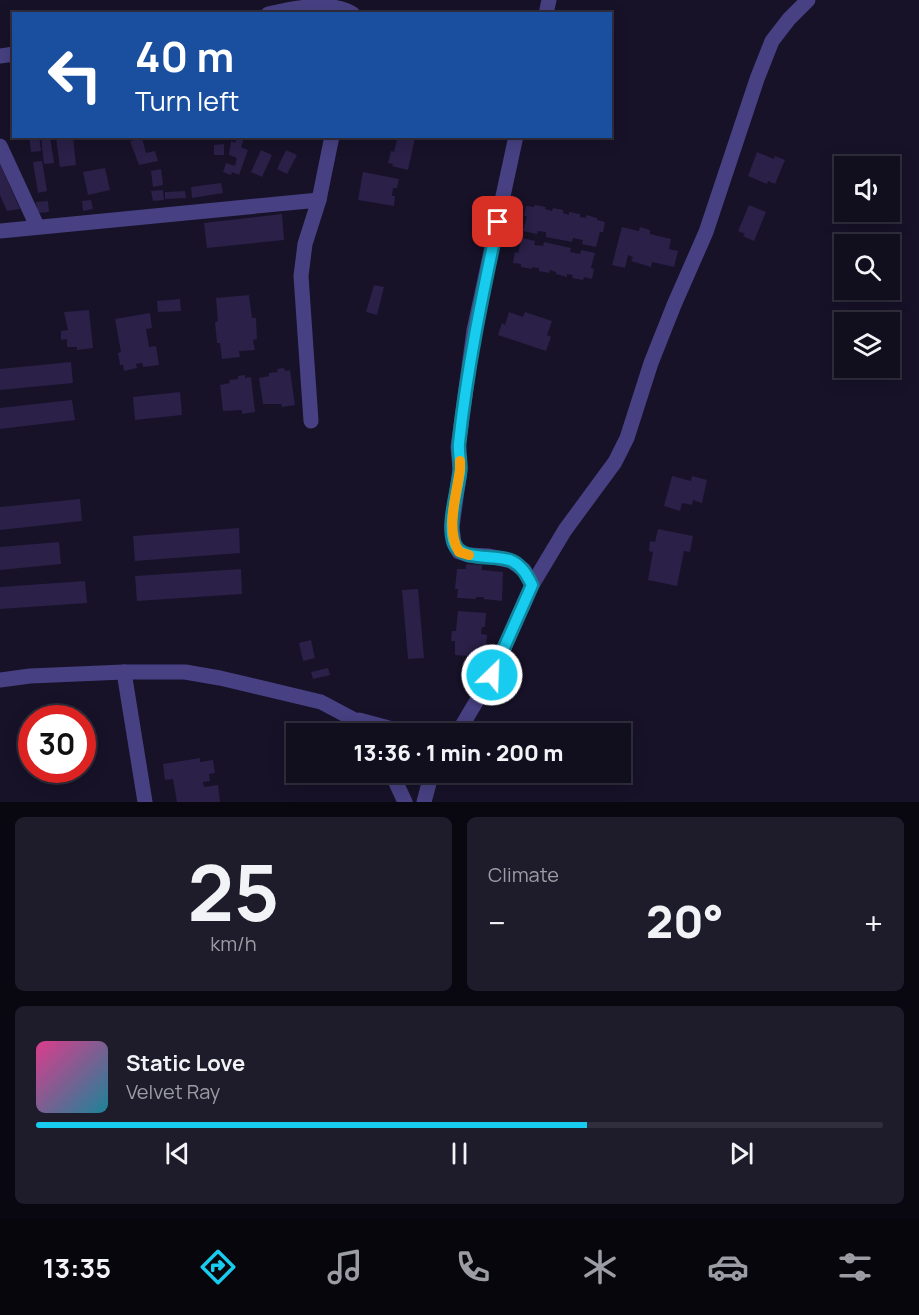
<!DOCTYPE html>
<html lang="en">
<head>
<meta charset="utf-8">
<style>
	body { margin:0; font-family:Manrope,sans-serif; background:#1e1c2b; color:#f1f3f6; height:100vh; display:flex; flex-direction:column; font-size:22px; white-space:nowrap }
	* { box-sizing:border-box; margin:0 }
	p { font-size:20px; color:#9c9ca4 }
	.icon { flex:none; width:33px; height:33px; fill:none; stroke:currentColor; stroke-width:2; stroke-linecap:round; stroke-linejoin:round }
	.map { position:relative; height:802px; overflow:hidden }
	.sheet { display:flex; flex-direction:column; gap:15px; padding:15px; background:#090810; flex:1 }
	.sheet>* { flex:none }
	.banner { position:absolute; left:12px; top:12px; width:600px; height:126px; border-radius:0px; box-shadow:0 3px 15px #0003,0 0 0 2px #302e3c; background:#1a4fa0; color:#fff; overflow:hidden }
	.fabs { position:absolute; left:834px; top:156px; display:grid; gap:12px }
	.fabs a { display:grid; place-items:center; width:66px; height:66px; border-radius:0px; background:#110e1e; box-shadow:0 3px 15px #0003,0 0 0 2px #302e3c; font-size:30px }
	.speed { position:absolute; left:18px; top:705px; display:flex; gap:12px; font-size:30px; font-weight:700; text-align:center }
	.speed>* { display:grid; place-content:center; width:78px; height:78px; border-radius:50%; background:#110e1e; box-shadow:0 3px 15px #0003,0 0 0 2px #302e3c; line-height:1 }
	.speed .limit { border:9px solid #d22; background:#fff; color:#111 }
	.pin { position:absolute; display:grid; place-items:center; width:51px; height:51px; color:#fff; margin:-26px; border-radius:12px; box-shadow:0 3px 9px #0006 }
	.me { position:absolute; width:66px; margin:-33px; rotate:24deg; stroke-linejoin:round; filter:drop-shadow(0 0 4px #0008) }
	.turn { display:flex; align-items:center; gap:21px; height:126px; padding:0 24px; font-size:27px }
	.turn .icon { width:78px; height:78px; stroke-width:2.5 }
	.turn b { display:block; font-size:42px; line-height:51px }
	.big { font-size:45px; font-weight:800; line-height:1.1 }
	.sheet .widget { flex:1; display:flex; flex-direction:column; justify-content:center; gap:9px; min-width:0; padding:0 21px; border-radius:9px; background:#1e1c2b }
	.sheet .dial { align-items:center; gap:0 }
	.dial b { font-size:78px; line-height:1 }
	.song { display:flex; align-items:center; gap:18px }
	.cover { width:72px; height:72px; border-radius:9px; background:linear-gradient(135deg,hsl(330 70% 55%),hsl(190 70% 35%)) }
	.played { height:6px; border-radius:3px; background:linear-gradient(90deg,#17ccee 65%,#302e3c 65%) }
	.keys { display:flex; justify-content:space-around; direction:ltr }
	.heat { display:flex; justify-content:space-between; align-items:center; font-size:33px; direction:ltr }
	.sheet .tiles { flex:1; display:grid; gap:15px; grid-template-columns:1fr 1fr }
	.widget:last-child { grid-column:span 2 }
	.trip { position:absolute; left:286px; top:723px; width:345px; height:60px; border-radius:0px; background:#110e1e; box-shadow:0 3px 15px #0003,0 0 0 2px #302e3c; font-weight:800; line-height:60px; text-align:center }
	.dock { display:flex; height:96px; justify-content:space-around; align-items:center; background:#07060c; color:#9c9ca4 }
	.dock .icon { width:42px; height:42px }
	.dock .current { color:#17ccee }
	.dock b { font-size:27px; color:#f1f3f6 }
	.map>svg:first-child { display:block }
	.building { fill:#2a2048 }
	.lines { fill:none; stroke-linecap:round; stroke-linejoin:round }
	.minor { stroke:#474183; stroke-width:15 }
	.route-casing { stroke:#0f859b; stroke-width:15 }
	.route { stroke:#17ccee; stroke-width:10 }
	.slow { stroke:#f59e0b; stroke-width:10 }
</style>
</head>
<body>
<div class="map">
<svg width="919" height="802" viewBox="0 0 919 802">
	<rect width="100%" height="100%" fill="#171228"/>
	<g class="building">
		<path d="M29,136h10l2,15 -10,1z"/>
		<path d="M41,136h9l4,27 -10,1z"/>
		<path d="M73,136l3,29 -16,2 -4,-29z"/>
		<path d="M237,136h8l-4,11 7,3 -9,25 -7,-3 -1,3 -8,-3 3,-9 9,3 2,-8 -8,-3 2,-14 4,2z"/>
		<path d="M398,136l17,2 -7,32 -16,-4 1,-2 -5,-1 3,-12 3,1z"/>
		<path d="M142,138l4,15 9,-2 3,10 -19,4 -9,-24z"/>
		<path d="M224,144v11h-10v-10z"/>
		<path d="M261,150l11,5 -10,22 -11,-5z"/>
		<path d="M286,150l11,5 -10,19 -10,-5z"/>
		<path d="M757,152l17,7 1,-3 10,4 -10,24 -7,-3 -1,3 -19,-8z"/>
		<path d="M42,161l5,30 -9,2 -5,-31z"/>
		<path d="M0,164l20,45 -13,2 -7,-16z"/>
		<path d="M105,168l5,22 -22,5 -5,-23z"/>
		<path d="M161,169l2,16 -10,2 -2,-16z"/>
		<path d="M363,172l36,7 -2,9h-4l-1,8h3l-1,10 -36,-6z"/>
		<path d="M221,183l2,10 -31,5 -1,-11z"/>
		<path d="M163,190l1,10 -11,1 -2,-10z"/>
		<path d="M185,191l1,7 -21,1v-7z"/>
		<path d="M91,200l2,9 -10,2 -1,-10z"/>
		<path d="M48,201l1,11 -12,1 -1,-11z"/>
		<path d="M535,205l11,2 -1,2 7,2 1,-3 10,2v3l6,2v-3l11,2v3l6,1v-3l11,3v2l8,2 -2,10h-3l-4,15 -14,-3 1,-4 -10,-2 -1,4 -26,-5v-5l-8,-1 -1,3 -14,-3 4,-15h-3l2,-10 8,1z"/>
		<path d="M749,205l17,7 -12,29 -11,-5 2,-2 -7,-3z"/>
		<path d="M282,214l2,26 -77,8 -3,-25z"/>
		<path d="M622,227l17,4 1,-4 10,3v4l21,5 -2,10 9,2 -4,16 -22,-5 -1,5 -20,-6 2,-4 -5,-2 -3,13 -13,-3z"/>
		<path d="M522,238l13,3 -1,4 9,1 1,-4 27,6 -1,4 10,2 1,-4 14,3 -4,15 3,1 -2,10 -8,-2 -1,3 -11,-2 1,-3 -6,-1v3l-11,-3v-2l-6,-2 -1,3 -10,-2v-3l-7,-1v2l-11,-2v-3l-8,-1 2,-11 3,1z"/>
		<path d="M374,285l10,2 -7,28 -11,-3z"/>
		<path d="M249,295l3,23h4l1,21 -4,1 2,10 -16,1 1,6 -18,2 -2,-16h-3l-2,-21 3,-1 -2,-23z"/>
		<path d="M180,299l1,12 -23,1 -1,-11z"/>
		<path d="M89,310l4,38 -16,2v-3h-10v-8l-6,1v-9l7,-1 -4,-18z"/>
		<path d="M509,312l14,5 2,-5 27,9 -5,14 4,2 -5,14 -48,-16 4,-12 3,2z"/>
		<path d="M150,313l2,15 -6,1 3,18 7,-1 3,19 -16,2 -1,-4 -6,1 1,4 -13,3 -1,-6h-3l-2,-12 3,-1 -6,-33z"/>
		<path d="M71,362l2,21 -73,7v-21z"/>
		<path d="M284,368l1,3 5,-1 5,35 -13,2 -1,-3h-18l-4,-26 10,-2v-3l9,-1 -1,-3z"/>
		<path d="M245,375v3l6,-1 4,35 -13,2v-4l-19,1 -3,-26 10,-2 -1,-3 9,-1v-3z"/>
		<path d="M180,392l2,23 -47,5 -2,-23z"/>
		<path d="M72,400l3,20 -75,9v-21z"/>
		<path d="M672,476l19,5 1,-5 15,4 -5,23 -9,-3 -1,5 -10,-2 -2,8 -16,-5z"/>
		<path d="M80,499l2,22 -82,9v-23z"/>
		<path d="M239,528l1,25 -105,8 -2,-25z"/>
		<path d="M658,529l35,7 -3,16 -6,-1 -7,35 -29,-6 5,-28 -4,-1 1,-10 5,1z"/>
		<path d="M59,542l2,22 -61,6v-23z"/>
		<path d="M466,564l16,1v5l21,2 -1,29 -19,-2 1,-2h-8v2l-19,-1 1,-9h-3l2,-20h9z"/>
		<path d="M241,569l1,25 -105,7 -2,-25z"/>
		<path d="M85,581l2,22 -87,6v-22z"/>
		<path d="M418,589l6,69 -16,1 -6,-69z"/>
		<path d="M458,611l28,2 -1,14h-3l-1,7 6,1 -2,22 -30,-2v-14h-4l1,-10h4z"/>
		<path d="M311,640l4,18 -12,3 -4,-18z"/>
		<path d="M328,668l2,7 -17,4 -2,-7z"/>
		<path d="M200,758v4l13,-2 2,13 -6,1 1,7 -7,1 1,5 14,-2 2,17h-43l-4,-23 -8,1 -2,-16z"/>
	</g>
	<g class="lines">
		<g class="minor">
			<path d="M268,14c27,-6 63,-14 85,0"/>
			<path d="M546,14l3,-14"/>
			<path d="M0,56l14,-2"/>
			<path d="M516,136l-42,194 -16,117 2,22 -8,58 2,16 5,9 9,3 21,1 22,5 13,9 8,15"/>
			<path d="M0,146l37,80"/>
			<path d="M0,231l319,-31"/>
			<path d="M311,421l-10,-145 4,-32 14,-44 13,-64"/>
			<path d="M124,672l21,130"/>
			<path d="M0,680l30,-4 94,-4h61l35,6 101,24 32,17 18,15"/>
			<path d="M359,720l30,8 11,6"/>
			<path d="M457,734l35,-59 40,-90 33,-55 50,-68 12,-24 24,-75 23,-58 32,-73 51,-153 15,-38 17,-22 19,-19"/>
			<path d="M391,772l14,30"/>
			<path d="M424,802l8,-30"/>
		</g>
	</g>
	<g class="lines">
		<g class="route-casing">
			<path id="route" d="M492,675l40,-90c-5,-10 -10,-19 -20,-24 -16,-7 -52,1 -58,-18 -7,-19 4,-52 6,-72 1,-9 -2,-19 -1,-28 8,-74 23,-147 39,-221"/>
		</g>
		<use href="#route" class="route"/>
		<path class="slow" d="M460,461v8c-3,25 -15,60 -1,83l10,3"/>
	</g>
</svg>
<div class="fabs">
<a><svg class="icon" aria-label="sound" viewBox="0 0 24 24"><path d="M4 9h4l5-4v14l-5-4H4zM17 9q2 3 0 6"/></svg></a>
<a><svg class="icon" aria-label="search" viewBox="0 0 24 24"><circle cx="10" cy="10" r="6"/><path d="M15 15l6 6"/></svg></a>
<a><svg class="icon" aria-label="layers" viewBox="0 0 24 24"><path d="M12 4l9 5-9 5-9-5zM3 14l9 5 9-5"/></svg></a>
</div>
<div class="speed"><div class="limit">30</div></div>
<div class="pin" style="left:498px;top:222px;background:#d93025"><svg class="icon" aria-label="arrive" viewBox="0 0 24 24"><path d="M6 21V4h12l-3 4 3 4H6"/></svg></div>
<svg class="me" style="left:492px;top:675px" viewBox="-20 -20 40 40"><circle r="17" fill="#17ccee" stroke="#fff" stroke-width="3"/><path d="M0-11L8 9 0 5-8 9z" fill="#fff"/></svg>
<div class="trip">13:36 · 1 min · 200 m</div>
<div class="banner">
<div class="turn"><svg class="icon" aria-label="left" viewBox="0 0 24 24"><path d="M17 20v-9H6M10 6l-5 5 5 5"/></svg><div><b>40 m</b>Turn left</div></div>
</div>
</div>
<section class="sheet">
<div class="tiles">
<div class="widget dial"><b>25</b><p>km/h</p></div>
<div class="widget"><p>Climate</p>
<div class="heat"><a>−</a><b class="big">20°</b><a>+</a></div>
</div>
<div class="widget">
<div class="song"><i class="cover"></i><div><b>Static Love</b><p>Velvet Ray</p></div></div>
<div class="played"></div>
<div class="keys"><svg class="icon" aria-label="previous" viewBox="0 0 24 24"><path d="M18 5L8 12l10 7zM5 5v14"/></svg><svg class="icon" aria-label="pause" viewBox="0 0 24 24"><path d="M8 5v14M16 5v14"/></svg><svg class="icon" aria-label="next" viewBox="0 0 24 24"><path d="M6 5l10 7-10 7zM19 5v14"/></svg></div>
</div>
</div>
</section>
<nav class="dock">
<b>13:35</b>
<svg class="icon current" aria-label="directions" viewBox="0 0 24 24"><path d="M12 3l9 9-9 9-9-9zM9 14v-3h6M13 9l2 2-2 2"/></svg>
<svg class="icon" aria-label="music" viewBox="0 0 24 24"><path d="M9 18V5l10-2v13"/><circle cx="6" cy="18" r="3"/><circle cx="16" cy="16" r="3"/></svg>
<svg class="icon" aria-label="phone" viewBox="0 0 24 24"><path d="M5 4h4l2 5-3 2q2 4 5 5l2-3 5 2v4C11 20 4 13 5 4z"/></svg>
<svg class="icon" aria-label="climate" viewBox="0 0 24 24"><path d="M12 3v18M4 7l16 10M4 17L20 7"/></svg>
<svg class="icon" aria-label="car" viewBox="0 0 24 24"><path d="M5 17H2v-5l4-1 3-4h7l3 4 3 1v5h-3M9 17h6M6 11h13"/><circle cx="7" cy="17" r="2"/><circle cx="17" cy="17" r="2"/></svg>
<svg class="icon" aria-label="filters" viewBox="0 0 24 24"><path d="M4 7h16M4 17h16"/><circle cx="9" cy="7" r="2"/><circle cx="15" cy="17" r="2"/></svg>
</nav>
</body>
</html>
